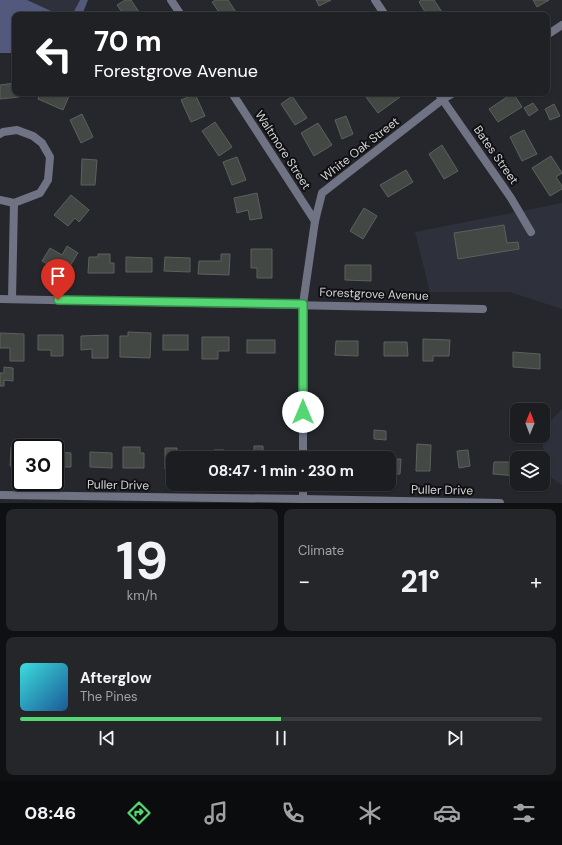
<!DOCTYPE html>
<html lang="en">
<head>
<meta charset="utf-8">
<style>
	body { margin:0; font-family:"DM Sans",sans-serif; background:#25262a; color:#f1f3f6; height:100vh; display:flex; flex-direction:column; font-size:15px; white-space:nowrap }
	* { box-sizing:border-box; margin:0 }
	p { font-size:13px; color:#a0a2a5 }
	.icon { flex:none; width:22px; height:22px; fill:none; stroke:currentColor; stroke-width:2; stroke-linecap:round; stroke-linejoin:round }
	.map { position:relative; height:503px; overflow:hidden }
	.panel { display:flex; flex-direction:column; gap:6px; padding:6px; background:#0f1012; flex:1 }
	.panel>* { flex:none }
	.top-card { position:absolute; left:12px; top:12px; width:538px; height:84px; border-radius:8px; box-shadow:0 1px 3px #0004,0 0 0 1px #3a3b3f; background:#202124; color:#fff; overflow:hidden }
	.needle { width:26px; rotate:1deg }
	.tools { position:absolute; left:510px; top:403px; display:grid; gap:8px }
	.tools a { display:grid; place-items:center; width:40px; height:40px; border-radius:8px; background:#1c1d21; box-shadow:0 1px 3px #0004,0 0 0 1px #3a3b3f; font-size:20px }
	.speed { position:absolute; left:12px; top:439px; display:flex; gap:8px; font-size:20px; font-weight:700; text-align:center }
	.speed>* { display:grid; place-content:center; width:52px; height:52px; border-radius:50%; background:#1c1d21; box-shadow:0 1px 3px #0004,0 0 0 1px #3a3b3f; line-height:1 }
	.speed .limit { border:2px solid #111; border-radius:6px; background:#fff; color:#111 }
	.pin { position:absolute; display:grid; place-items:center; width:34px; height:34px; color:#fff; margin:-41px -17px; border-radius:50% 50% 50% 0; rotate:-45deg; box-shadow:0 0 4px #0007 }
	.pin .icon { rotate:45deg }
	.me { position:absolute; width:44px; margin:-22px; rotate:0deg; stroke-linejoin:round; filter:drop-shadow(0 0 3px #0008) }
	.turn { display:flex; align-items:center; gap:14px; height:84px; padding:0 16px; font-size:18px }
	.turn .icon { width:52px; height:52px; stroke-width:2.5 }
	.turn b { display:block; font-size:28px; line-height:34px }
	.big { font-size:30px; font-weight:700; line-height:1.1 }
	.panel .widget { flex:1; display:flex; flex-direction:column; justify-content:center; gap:6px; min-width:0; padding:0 14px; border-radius:8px; background:#25262a }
	.panel .dial { align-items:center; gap:0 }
	.dial b { font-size:52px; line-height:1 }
	.song { display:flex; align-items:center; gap:12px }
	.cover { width:48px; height:48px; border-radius:6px; background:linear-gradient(135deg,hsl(180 70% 55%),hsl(210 70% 35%)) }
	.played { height:4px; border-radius:2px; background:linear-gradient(90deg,#54d672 50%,#3a3b3f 50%) }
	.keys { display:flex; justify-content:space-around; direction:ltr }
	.heat { display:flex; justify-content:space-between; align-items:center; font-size:22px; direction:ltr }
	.panel .tiles { flex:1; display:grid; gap:6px; grid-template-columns:1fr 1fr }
	.widget:last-child { grid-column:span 2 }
	.trip { position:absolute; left:166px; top:451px; width:230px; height:40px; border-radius:8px; background:#1c1d21; box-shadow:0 1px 3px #0004,0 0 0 1px #3a3b3f; font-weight:700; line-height:40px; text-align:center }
	.tab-bar { display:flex; height:64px; justify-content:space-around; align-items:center; background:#0b0c0d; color:#a0a2a5 }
	.tab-bar .icon { width:28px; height:28px }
	.tab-bar .active { color:#54d672 }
	.tab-bar b { font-size:18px; color:#f1f3f6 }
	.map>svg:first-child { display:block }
	.built { fill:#2e313b }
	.forest { fill:#52597c }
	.building { fill:#434844; stroke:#5c615d }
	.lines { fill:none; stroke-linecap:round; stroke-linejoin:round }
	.street { stroke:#707384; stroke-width:8 }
	.route-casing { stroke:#378b4a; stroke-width:10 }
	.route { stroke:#54d672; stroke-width:7 }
	.labels { text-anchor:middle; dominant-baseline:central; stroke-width:4; stroke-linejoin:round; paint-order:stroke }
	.street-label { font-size:12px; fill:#d3d4d7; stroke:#101013 }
</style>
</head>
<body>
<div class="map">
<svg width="562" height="503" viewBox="0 0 562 503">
	<rect width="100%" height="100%" fill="#26272c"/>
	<g class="built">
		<path d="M27,0h53l-8,15h-12z"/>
		<path d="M562,203v106l-52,-17h-80l-15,-60z"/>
		<path d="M562,409v76l-14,-10 -7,-39h2v-7z"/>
	</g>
	<g class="forest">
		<path d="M0,0h27l33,15h-45v38h-15z"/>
		<path d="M80,0h8l-6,15h-10z"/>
	</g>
	<g class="building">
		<path d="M125,0h6l10,15h-17l-7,-10z"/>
		<path d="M216,0h12l10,15h-17l-9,-13z"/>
		<path d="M316,0h15l-12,6z"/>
		<path d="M421,0h13l10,15h-17l-8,-13z"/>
		<path d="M533,0h16l-12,7z"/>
		<path d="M15,83v10h4v4l-19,2v-14z"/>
		<path d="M40,93h22l7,3 -6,14 -25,-11z"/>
		<path d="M371,93h9l1,2 3,-2h13l3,4 -22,16 -12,-16z"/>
		<path d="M513,93l9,14 -24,15 -9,-13z"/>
		<path d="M195,94l10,22 -14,6 -10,-22z"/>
		<path d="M292,96l15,22 -12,7 -14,-21z"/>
		<path d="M533,103l5,7 -9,6 -5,-8z"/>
		<path d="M554,104l6,12 -10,4 -5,-11z"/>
		<path d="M82,114l11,23 -12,6 -11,-23z"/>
		<path d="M346,116l7,18 -11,5 -7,-19z"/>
		<path d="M215,122l17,25 -13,9 -17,-25z"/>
		<path d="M318,123l14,22 -18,11 -13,-23z"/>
		<path d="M524,130l13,24 -15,7 -12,-24z"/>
		<path d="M442,145l16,26 -14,8 -15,-25z"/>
		<path d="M551,156l11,17 -6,4 6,9v3l-12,7 -18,-28z"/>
		<path d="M237,157l9,23 -14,5 -9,-23z"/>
		<path d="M82,159l15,1 -2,25h-14z"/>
		<path d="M406,170l7,12 -25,15 -8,-12z"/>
		<path d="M257,193l5,25 -12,2 -2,-10 -11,3 -3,-15z"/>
		<path d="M71,195l18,15 -10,12 -4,-4 -7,8 -14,-11z"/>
		<path d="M364,208l13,8 -14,23 -13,-8z"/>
		<path d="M504,225l3,18 11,-1 1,7 -61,10 -4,-26z"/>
		<path d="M67,246l11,7 -13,21 -23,-13 8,-13 12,7z"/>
		<path d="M251,249h21v29h-15v-10h-6z"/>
		<path d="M98,254h12v9h4v10h-26l1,-16h9z"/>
		<path d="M221,254h9l-1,21 -31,-1 1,-13h22z"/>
		<path d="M126,257l26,1v14h-26z"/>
		<path d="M165,257l25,1v14l-26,-1z"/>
		<path d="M345,265h26v16l-26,-1z"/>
		<path d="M128,332l23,1 -1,25 -30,-1v-21h8z"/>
		<path d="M0,333l24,1v27h-14v-13h-10z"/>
		<path d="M38,335h25v21h-12v-6h-13z"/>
		<path d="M108,335v23h-16v-9l-11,1v-14z"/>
		<rect x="163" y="335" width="25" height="15"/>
		<path d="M202,337h27v14h-11v8h-16z"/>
		<path d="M423,339l27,1 -1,16h-16v5h-10z"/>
		<rect x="247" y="340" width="28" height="13"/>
		<path d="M336,341h22v15l-23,-1z"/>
		<path d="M384,342h23l1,14h-24z"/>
		<path d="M513,352l27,2v15l-27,-2z"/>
		<path d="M4,367l9,1v13l-9,-1v6h-4v-13h4z"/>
		<path d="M374,430l12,1v9l-12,-1z"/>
		<path d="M417,444l14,1 -1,26h-14z"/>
		<path d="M254,446h9v12h-19v-5h10z"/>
		<path d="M11,447l25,1h-15v18h-11z"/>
		<path d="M123,447h17v6h4v15h-21z"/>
		<path d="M165,448h12v7h7v3h-11v11h-8z"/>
		<path d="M214,450h10v8h-20v-7h10z"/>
		<path d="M468,450l2,16 -11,2 -2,-17z"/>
		<path d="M55,452l16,1v14h-16z"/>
		<path d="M90,452l22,1v15l-22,-1z"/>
		<path d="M378,452h14v7h9l-1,15h-11v-16h-11z"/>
		<path d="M494,462h17v5l6,1v8l-24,-2z"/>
	</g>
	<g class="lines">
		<g class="street">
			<path d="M171,0l10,15"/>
			<path d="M375,0l10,15"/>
			<path d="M547,35l15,-10"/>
			<path d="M232,93l83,128"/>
			<path d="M438,93l73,105 20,34"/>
			<path d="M0,134l3,-2 14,-2 16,6 9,7 8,14 -2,23 -8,13 -26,10 -14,-3"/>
			<path d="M0,299l483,10"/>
			<path d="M12,299l2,-96"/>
			<path d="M303,458v-154l12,-83 7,-28 121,-94 10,-6"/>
			<path d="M0,495l303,4 197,4"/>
			<path d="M303,503v-19"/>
		</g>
	</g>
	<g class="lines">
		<g class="route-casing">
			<path id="route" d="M58,300l245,4v108"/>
		</g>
		<use href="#route" class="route"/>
	</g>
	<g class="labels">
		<g class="street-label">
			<text transform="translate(360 149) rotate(-38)">White Oak Street</text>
			<text transform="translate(283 150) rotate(57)">Waltmore Street</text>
			<text transform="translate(496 155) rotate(55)">Bates Street</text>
			<text transform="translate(374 294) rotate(2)">Forestgrove Avenue</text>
			<text transform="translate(118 485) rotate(1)">Puller Drive</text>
			<text transform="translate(442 490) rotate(1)">Puller Drive</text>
		</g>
	</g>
</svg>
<div class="tools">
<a><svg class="needle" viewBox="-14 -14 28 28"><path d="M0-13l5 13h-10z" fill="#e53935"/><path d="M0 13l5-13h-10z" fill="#a0a2a5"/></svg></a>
<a><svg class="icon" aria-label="layers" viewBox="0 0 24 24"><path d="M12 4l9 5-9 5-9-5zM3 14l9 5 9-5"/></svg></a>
</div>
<div class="speed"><div class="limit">30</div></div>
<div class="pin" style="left:58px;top:300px;background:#d93025"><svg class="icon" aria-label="arrive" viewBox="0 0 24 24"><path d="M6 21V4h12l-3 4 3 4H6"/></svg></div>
<svg class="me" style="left:303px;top:412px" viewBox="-20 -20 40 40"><circle r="19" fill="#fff"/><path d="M0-13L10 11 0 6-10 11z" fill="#54d672"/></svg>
<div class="trip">08:47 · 1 min · 230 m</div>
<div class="top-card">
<div class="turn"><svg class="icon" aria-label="left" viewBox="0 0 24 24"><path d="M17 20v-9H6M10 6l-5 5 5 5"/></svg><div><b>70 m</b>Forestgrove Avenue</div></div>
</div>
</div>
<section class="panel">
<div class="tiles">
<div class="widget dial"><b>19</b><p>km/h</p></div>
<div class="widget"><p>Climate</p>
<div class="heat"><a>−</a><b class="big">21°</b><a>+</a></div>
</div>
<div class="widget">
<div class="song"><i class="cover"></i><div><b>Afterglow</b><p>The Pines</p></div></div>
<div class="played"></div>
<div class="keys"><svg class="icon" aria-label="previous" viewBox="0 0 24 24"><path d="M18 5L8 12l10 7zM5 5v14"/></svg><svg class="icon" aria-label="pause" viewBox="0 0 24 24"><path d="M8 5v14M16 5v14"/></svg><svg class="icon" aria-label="next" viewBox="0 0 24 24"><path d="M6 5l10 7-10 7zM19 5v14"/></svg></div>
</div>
</div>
</section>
<nav class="tab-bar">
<b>08:46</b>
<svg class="icon active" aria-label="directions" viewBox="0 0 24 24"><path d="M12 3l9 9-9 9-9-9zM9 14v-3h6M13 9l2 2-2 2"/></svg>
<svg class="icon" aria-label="music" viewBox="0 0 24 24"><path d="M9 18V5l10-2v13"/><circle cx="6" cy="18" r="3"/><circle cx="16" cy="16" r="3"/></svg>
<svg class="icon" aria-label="phone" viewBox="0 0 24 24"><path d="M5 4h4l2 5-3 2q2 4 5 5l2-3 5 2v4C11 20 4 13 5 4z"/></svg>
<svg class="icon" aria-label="climate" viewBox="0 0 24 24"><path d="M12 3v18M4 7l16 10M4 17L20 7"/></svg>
<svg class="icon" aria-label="car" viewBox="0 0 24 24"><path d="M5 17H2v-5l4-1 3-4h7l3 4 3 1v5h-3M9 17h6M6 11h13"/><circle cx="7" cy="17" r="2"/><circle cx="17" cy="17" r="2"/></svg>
<svg class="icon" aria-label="filters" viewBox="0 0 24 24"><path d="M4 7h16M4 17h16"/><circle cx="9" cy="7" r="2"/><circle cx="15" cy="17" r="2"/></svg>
</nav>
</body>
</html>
